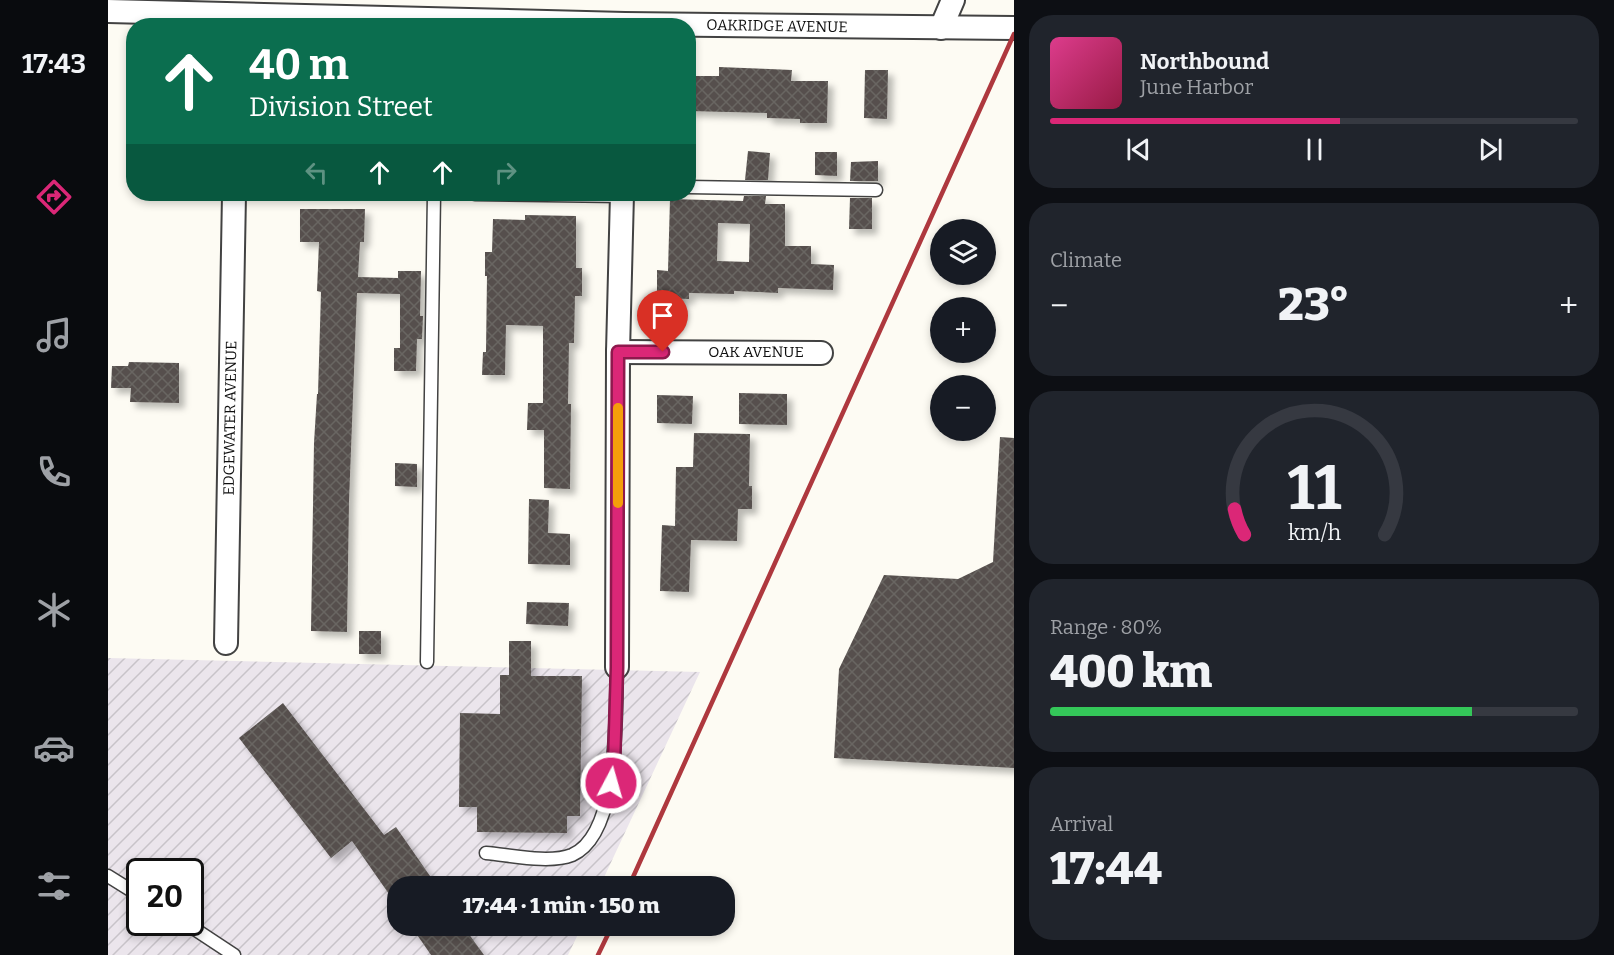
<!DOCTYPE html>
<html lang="en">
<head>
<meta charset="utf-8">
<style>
	body { margin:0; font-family:Bitter,serif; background:#20242c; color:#f1f3f6; height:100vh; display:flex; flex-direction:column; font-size:22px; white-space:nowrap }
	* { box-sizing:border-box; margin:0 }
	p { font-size:20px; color:#9ea1a6 }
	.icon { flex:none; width:33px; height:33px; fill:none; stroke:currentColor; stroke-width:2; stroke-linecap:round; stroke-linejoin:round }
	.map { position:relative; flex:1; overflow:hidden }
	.sheet { display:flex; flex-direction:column; gap:15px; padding:15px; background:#0d0f14; width:600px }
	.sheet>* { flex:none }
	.top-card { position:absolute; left:18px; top:18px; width:570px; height:183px; border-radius:24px; box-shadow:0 3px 9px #0003; background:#0b6e4f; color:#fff; overflow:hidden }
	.buttons { position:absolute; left:822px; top:219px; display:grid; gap:12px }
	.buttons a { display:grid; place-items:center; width:66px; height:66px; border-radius:50%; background:#171b24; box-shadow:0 3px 9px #0003; font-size:30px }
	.speed { position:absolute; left:18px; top:858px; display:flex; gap:12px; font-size:30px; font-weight:700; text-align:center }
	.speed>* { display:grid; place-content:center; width:78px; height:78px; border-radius:50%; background:#171b24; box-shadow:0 3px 9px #0003; line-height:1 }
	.speed .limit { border:3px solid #111; border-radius:9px; background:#fff; color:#111 }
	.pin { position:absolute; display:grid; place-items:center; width:51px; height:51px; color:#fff; margin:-62px -26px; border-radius:50% 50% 50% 0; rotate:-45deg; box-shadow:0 0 6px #0007 }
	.pin .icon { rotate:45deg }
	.me { position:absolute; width:66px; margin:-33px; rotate:6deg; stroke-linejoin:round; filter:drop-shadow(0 0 4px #0008) }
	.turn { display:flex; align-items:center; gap:21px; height:126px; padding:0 24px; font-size:27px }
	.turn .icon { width:78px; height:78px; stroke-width:2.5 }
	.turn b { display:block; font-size:42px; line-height:51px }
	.lanes { display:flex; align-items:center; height:57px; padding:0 24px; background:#0003; justify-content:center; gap:30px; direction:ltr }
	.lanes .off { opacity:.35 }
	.big { font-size:45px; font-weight:800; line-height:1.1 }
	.sheet .tile { flex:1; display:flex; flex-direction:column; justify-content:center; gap:9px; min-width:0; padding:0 21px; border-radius:24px; background:#20242c }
	.sheet .dial { align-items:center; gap:0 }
	.dial svg { height:156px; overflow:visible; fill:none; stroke:#363941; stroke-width:7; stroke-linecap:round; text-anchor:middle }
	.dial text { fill:#f1f3f6; stroke:none }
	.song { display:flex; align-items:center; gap:18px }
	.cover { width:72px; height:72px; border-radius:9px; background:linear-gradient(135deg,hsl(330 70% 55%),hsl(340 70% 35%)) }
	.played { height:6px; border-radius:3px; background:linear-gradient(90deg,#db2777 55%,#363941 55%) }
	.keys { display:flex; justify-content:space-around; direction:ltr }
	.heat { display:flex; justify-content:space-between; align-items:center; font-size:33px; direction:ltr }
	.charge { height:9px; border-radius:4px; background:linear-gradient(90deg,#34c759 80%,#363941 0) }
	.trip { position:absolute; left:279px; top:876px; width:348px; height:60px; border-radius:24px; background:#171b24; box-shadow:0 3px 9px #0003; font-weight:800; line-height:60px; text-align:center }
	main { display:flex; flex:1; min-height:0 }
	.menu { display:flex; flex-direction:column; width:108px; justify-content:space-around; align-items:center; background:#090b0e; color:#9ea1a6 }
	.menu .icon { width:42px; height:42px }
	.menu .active { color:#db2777 }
	.menu b { font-size:27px; color:#f1f3f6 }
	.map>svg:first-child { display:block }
	.industrial { fill:url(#industrial-furrows); fill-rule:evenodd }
	.building { fill:url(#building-cross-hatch); fill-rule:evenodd; filter:url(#shadow) }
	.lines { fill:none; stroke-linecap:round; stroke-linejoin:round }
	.service-casing { stroke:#424242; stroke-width:15 }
	.minor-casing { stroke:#424242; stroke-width:26 }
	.service { stroke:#fff; stroke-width:12 }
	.minor { stroke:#fff; stroke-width:22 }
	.rail { stroke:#ae383e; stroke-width:4.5 }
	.route-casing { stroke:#8e194d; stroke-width:15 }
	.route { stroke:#db2777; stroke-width:10 }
	.slow { stroke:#f59e0b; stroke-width:10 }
	.labels { text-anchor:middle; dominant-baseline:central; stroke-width:6; stroke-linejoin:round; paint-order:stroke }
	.street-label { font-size:15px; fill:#0f0f0f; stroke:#fff }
</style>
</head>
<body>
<main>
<nav class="menu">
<b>17:43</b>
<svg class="icon active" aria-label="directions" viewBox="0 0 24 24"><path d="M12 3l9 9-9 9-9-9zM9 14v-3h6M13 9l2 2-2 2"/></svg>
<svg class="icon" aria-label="music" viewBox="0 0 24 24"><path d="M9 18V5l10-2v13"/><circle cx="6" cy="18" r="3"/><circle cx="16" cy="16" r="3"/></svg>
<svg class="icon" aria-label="phone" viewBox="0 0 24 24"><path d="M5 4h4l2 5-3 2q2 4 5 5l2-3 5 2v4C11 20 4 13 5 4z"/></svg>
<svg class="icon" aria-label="climate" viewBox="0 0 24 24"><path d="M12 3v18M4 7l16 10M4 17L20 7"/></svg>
<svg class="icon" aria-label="car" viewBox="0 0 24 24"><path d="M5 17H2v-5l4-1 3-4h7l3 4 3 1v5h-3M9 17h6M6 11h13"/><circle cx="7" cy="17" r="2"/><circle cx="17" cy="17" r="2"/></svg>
<svg class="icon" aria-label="filters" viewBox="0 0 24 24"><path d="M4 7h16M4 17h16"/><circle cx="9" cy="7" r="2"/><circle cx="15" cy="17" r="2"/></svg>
</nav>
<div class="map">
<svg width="906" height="955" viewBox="0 0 906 955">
	<defs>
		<pattern id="industrial-furrows" width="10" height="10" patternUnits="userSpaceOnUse" patternTransform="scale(1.5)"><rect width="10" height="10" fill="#ebe5ec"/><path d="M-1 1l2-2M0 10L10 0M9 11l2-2" fill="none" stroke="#c8c3c9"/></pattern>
		<pattern id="building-cross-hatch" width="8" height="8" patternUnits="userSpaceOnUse" patternTransform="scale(1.5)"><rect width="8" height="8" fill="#56504d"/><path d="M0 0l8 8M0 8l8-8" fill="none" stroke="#696562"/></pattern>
		<filter id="shadow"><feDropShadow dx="5.5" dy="5.5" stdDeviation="3" flood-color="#0004"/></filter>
	</defs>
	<rect width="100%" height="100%" fill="#fdfbf3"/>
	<path class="industrial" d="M0,658l592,14 -100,214h-202v40h184l-14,29h-460zM32,872h50v50h-50z"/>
	<g class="building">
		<path d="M611,67l73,3 -1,11h37l-1,42h-27v-4l-33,-1v-5l-79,-2v-35h31z"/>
		<path d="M757,70h23l-1,49 -23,-1z"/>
		<path d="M640,151l22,2 -2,27h-23z"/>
		<path d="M707,152h22v24l-22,-1z"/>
		<path d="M770,161v20h-28l1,-19z"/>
		<path d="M636,196h22l-1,8h20v42h26v18l23,1 -1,25 -55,-2v5l-44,-2v3l-45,-1v6l-32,-1v-28l11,1 2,-72 73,2zM610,223l32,1 -1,38 -32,-1z"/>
		<path d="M742,198h22v31h-23z"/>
		<path d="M192,209h65l-1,33h-4l-2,35 40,1v-7h23l-1,45h3l-1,23h-5l-1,32h-22v-23h6v-54l-43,-1 -8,209 -2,130 -36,-1 3,-188 3,-49h1l3,-102 -4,-1 2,-49h-19z"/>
		<path d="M417,215l51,1v52h6v28h-7l-1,47h-5l-1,61h3l-1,85 -26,-1v-58h-17l1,-27h15v-77l-37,-1 -1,50h-23l1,-23h3l1,-76h-2v-24h7l1,-33 32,1z"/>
		<path d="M21,362l50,1v40l-49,-1 1,-14h-20l1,-22h16z"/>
		<path d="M631,393l48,1v31l-48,-1z"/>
		<path d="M549,395l36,1 -1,28 -35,-1z"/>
		<path d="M586,433l56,1 -1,52h3v23h-14l-1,32 -46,-1 -2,52 -29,-1 2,-66 13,1 1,-59h17z"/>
		<path d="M892,437l14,1v330l-180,-10 5,-89 45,-94 74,4 35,-17z"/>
		<path d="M287,463l22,1v23l-22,-1z"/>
		<path d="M421,499l20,1 -1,33 22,1v31l-42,-1z"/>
		<path d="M419,602l42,1 -1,23 -42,-2z"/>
		<rect x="251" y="631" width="22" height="23"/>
		<path d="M401,641h22v35h51l-2,140h-13v17l-90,-1v-25h-18l1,-94 40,1v-39h9z"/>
		<path d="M175,703l101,132 12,-8 41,59h-39v21l-46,-66 -21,17 -92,-120z"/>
		<path d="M303,926h52l21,29h-53z"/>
	</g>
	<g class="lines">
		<g class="service-casing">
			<g id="service">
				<path d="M580,187l188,3"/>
				<path d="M367,194l147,2"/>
				<path d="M319,662l7,-468"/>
				<path d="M378,853c24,2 63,11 86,2 49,-21 43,-143 45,-188"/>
				<path d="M0,876l32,20"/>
				<path d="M76,922l50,33"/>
			</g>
		</g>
		<g class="minor-casing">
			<g id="minor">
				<path d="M0,11l517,13 389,4"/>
				<path d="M833,28l12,-28"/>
				<path d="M510,352l203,1"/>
				<path d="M118,643l8,-449"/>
				<path d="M509,667l1,-315 4,-158"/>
			</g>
		</g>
		<use href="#service" class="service"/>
		<use href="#minor" class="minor"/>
		<g class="rail">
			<path d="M521,886l385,-852"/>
			<path d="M490,955l14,-29"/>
		</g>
	</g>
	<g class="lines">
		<g class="route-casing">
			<path id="route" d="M503,783l3,-19 3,-97 1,-315h45"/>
		</g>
		<use href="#route" class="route"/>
		<path class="slow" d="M510,503v-95"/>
	</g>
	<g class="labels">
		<g class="street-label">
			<text transform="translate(669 26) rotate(1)">OAKRIDGE AVENUE</text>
			<text x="648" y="352">OAK AVENUE</text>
			<text transform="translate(122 418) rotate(-89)">EDGEWATER AVENUE</text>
		</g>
	</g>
</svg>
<div class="buttons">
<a><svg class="icon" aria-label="layers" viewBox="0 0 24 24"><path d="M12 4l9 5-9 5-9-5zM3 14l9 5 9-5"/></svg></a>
<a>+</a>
<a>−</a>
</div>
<div class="speed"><div class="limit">20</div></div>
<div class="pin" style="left:555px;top:352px;background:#d93025"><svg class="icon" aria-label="arrive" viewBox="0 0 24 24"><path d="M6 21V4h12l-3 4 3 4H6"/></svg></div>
<svg class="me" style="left:503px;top:783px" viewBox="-20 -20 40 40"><circle r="17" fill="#db2777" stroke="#fff" stroke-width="3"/><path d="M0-11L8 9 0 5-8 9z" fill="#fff"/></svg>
<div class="trip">17:44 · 1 min · 150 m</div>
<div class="top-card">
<div class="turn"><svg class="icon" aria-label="ahead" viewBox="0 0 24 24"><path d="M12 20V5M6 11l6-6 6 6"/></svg><div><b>40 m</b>Division Street</div></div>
<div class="lanes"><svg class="icon off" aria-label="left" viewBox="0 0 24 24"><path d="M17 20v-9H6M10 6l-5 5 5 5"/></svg><svg class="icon" aria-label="ahead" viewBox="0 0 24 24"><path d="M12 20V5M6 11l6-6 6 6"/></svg><svg class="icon" aria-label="ahead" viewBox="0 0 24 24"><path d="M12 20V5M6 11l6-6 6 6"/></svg><svg class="icon off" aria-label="right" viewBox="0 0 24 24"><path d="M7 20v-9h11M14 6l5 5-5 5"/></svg></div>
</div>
</div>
<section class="sheet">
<div class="tile">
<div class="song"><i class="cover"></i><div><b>Northbound</b><p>June Harbor</p></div></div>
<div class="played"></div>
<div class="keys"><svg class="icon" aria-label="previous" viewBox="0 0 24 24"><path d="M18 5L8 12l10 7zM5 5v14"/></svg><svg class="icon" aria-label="pause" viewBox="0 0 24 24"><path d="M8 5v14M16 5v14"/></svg><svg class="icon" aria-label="next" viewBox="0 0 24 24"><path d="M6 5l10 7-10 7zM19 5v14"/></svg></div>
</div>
<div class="tile"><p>Climate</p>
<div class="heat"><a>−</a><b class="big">23°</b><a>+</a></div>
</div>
<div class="tile dial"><svg viewBox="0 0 100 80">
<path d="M14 69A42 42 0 1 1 86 69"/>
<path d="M14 69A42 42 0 0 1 9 56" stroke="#db2777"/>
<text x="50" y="56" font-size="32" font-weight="700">11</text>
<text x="50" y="72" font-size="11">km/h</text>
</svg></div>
<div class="tile"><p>Range · 80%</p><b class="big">400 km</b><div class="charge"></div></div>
<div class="tile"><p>Arrival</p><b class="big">17:44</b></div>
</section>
</main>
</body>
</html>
